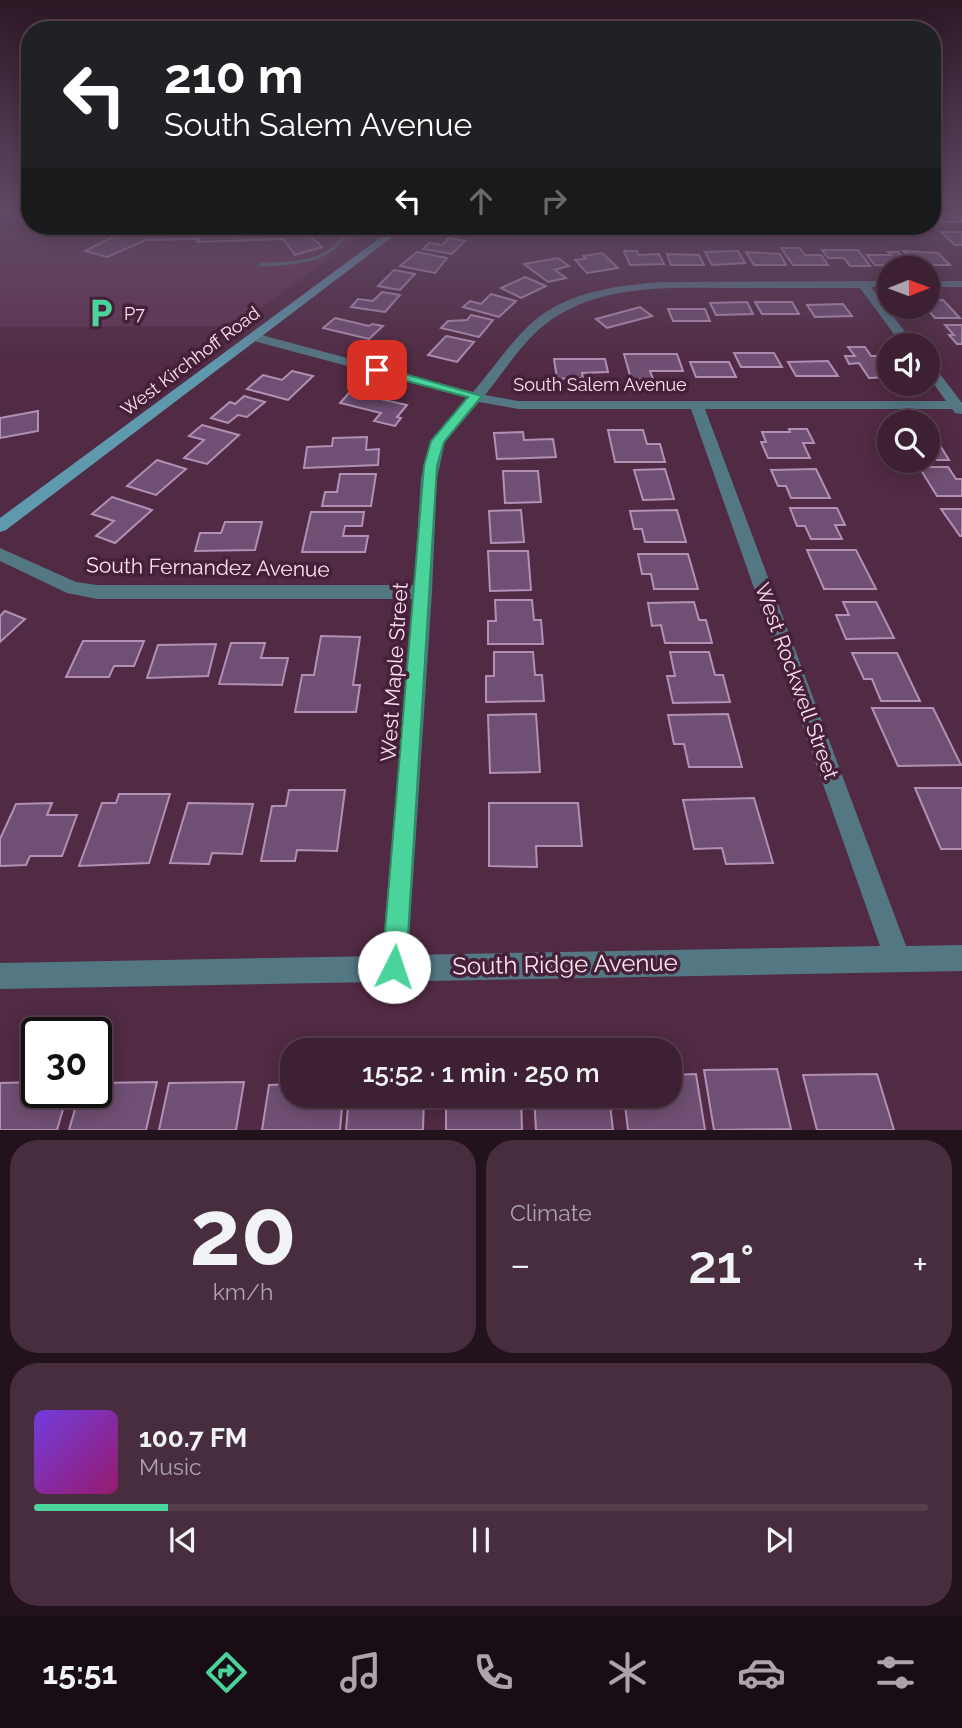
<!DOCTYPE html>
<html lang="en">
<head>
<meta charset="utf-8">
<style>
	body { margin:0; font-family:Raleway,sans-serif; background:#482d3e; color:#f1f3f6; height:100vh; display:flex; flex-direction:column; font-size:26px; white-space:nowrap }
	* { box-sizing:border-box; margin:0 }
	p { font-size:23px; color:#ada3ac }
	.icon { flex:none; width:38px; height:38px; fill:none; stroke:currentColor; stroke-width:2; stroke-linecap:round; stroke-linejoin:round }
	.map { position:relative; height:1130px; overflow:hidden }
	.side { display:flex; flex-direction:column; gap:10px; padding:10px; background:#22121c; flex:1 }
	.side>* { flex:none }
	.top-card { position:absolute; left:21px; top:21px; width:920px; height:214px; border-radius:28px; box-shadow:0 4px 18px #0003,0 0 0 2px #563e4d; background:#202124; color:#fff; overflow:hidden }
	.needle { width:46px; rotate:89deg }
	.controls { position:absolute; left:877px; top:256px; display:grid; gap:14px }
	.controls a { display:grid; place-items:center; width:63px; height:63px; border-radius:50%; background:#3d2032; box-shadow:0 4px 18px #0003,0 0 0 2px #563e4d; font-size:35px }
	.speed { position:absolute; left:21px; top:1017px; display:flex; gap:14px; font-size:35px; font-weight:700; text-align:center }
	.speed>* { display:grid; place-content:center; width:91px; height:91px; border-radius:50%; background:#3d2032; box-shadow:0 4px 18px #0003,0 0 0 2px #563e4d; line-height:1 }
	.speed .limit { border:4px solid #111; border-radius:10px; background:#fff; color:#111 }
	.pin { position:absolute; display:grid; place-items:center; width:60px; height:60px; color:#fff; margin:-30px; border-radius:14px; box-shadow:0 4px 10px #0006 }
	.me { position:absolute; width:77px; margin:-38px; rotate:4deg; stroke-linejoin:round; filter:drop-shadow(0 0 5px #0008) }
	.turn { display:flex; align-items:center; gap:24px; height:147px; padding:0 28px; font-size:32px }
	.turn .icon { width:91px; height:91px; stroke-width:2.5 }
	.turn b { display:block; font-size:49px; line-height:60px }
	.lanes { display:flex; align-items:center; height:66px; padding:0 28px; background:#0003; justify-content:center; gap:35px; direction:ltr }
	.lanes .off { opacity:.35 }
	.big { font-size:52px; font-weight:600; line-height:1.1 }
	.side .tile { flex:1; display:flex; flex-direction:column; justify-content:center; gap:10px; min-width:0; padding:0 24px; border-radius:28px; background:#482d3e }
	.side .dial { align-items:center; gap:0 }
	.dial b { font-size:91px; line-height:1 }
	.song { display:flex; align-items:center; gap:21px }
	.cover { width:84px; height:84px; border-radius:10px; background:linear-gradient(135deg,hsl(260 70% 55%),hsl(320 70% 35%)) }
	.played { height:7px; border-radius:4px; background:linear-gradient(90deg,#4ad49c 15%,#563e4d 15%) }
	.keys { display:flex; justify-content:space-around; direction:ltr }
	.heat { display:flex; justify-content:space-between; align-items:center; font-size:38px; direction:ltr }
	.side .tiles { flex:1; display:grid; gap:10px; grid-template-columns:1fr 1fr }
	.tile:last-child { grid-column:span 2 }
	.trip { position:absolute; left:280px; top:1038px; width:402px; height:70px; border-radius:28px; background:#3d2032; box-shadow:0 4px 18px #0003,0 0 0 2px #563e4d; font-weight:600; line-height:70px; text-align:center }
	.menu { display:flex; height:112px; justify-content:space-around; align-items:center; background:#180d14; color:#ada3ac }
	.menu .icon { width:49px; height:49px }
	.menu .selected { color:#4ad49c }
	.menu b { font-size:32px; color:#f1f3f6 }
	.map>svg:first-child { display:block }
	.built { fill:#603351 }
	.building { fill:#6f4f73; stroke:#b290b6; stroke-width:2 }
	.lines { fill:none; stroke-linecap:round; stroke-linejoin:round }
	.lane { fill:#547784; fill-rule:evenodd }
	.street { fill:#547784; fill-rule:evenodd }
	.secondary { fill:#5f99ad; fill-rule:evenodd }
	.route { fill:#4ad49c; stroke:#308a65; stroke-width:2 }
	.labels { text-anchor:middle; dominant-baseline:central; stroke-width:7; stroke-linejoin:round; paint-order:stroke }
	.far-poi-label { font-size:18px; fill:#fce2f1; stroke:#462038; text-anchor:start }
	.far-street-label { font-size:18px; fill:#fce2f1; stroke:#462038 }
	.street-label { font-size:21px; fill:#fce2f1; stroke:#462038 }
	.near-street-label { font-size:24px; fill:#fce2f1; stroke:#462038 }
</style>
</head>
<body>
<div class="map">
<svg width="962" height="1130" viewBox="0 0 962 1130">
	<rect width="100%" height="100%" fill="#512a43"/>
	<path class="built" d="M0,210h30v16h345l-140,100 -235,1z"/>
	<g class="building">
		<path d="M933,214l29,2v6h-29z"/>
		<path d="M116,226h203l-11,8 14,13 -27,8 -12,-16 -86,3 2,-3 -53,1 -39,17 -22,-6 34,-17z"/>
		<path d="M448,226h44l-5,6z"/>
		<path d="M505,226h32l1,6h-33z"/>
		<path d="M655,226h31l4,6h-32z"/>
		<path d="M769,226h31l2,3 -28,3z"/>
		<path d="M879,226h34l6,5 -16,1 -3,-4h-19z"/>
		<path d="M941,232h21v13h-7z"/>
		<path d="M449,238l16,3 -13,13 -29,-5 6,-6 13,2z"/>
		<path d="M781,248h19l5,7h16l7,10h-35z"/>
		<path d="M822,250h36l12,16h-20l-6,-8h-16z"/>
		<path d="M624,251h13l1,4 21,-1 5,10 -34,1z"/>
		<path d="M738,251l7,12 -33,2 -7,-13z"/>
		<path d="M903,251l35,2 12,12h-31z"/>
		<path d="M417,252l30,6 -12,15 -35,-7z"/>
		<path d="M746,252l34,2 6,11h-32z"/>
		<path d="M888,252h10l12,14 -35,-1 -8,-10h24z"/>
		<path d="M602,253l16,15 -31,5 -12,-13 11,-1 -3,-3z"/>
		<path d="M667,254l32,1 5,10h-33z"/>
		<path d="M558,258l11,8 -14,4 11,8 -18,4 -24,-18z"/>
		<path d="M394,270l21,4 -15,16 -22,-4z"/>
		<path d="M525,277l21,9 -25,12 -20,-10z"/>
		<path d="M382,292l18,3 -15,17 -34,-5 7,-8 15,2z"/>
		<path d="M491,294l25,7 -17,16 -36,-10 7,-6 11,3z"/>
		<path d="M928,300h15l17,18h-25l-10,-11h4z"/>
		<path d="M747,302l6,12 -37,1 -6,-12z"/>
		<path d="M755,302h37l7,12h-37z"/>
		<path d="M843,304l9,12 -37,1 -8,-12z"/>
		<path d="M640,307l12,9 -45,12 -11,-9z"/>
		<path d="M668,309h37l5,12h-37z"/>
		<path d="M471,315l22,5 -14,17 -38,-9 7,-7 19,-1z"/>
		<path d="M335,318l34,8 3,-2 11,2 -14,13 -46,-11z"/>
		<path d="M945,325h17v19h-5l-8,-9h5z"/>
		<path d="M446,336l28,6 -17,20 -29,-7z"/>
		<path d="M848,347h17l6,9h7l11,14v7l-20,1 -10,-15 -10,1 -4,-8h10z"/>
		<path d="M734,353h40l8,14h-41z"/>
		<path d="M624,354h53l6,17h-33l3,8h-22z"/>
		<path d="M554,359h51l3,13 -26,1 1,5 -26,1z"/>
		<path d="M828,361l10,15h-42l-8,-14z"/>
		<path d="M690,362h39l7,15h-40z"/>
		<path d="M292,371l21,5 -25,24 -41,-11 16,-14 19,5z"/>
		<path d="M349,393l27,5 31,7 -10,12 4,1 -6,8 -21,-5 7,-8 -41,-10z"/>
		<path d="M244,396l21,6 -18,15 -9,-2 -10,8 -17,-5 19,-16 5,2z"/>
		<path d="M38,411v20l-38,7v-20z"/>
		<path d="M202,425l37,10 -32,29 -23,-6 20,-18 -15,-4z"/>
		<path d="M789,429h18l7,14h-11l7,15h-42l-7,-16h5l-4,-10h28z"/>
		<path d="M608,430h35l4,14h13l5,18h-50z"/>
		<path d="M523,432l1,8 29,-1 3,18 -59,2 -3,-26z"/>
		<path d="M928,436l7,11h6l8,13h-21z"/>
		<path d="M367,437l-1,13 13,-1 -1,16 -74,3 3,-21 25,-1 1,-8z"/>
		<path d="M157,460l29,9 -30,26 -29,-9z"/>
		<path d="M919,467h29l8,12h6v17h-25z"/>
		<path d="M665,469l9,30 -31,1 -9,-30z"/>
		<path d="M816,469l14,29h-39l-5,-12h-8l-7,-16z"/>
		<path d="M503,471h35l3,31 -36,1z"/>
		<path d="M340,474h36l-5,32h-49l3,-14h12z"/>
		<path d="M112,497l40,13 -37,33 -19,-7 18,-15 -22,-7z"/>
		<path d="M790,508h47l8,17h-10l7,14h-31l-6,-13h-8z"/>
		<path d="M941,509h21v27h-2z"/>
		<path d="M521,510l3,32 -33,1 -2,-32z"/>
		<path d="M677,510l9,32h-41l-3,-13h-8l-4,-18z"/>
		<path d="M311,512h53l-2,14h-17l-2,10h25l-3,16h-63z"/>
		<path d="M225,522h37l-7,28 -60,1 5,-18h21z"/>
		<path d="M807,550h49l20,39h-52z"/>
		<path d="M488,551h40l3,39 -41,1z"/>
		<path d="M638,554h50l10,35h-44l-3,-15h-9z"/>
		<path d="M495,600h37l2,20h7l2,24h-55v-23h8z"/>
		<path d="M694,602l5,18h7l6,23h-47l-4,-18 -9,1 -4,-23z"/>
		<path d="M843,602h33l18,36 -48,1 -10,-24h13z"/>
		<path d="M5,611l20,8 -25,23v-26z"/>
		<path d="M321,636l39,1 -7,48h7l-4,27h-61l7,-37h12z"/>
		<path d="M83,641h61l-10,25h-20l-5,11h-43z"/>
		<path d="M231,643h34l-4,15h27l-6,27 -63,-1z"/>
		<path d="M216,644l-8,32 -61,2 11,-33z"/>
		<path d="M494,652h39l2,23h7l2,26 -58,1v-26h8z"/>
		<path d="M670,652h39l6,23h8l7,27 -57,1 -6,-27h8z"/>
		<path d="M852,653h45l23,48h-39l-9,-22h-8z"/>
		<path d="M872,708h61l28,57 -63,1z"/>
		<path d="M536,714l4,58 -50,1 -2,-58z"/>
		<path d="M728,714l14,53h-53l-5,-23h-10l-6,-29z"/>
		<path d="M915,788h47v61h-21z"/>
		<path d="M289,790h56l-8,61 -40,-1 -2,11h-34l11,-55h14z"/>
		<path d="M119,794h51l-21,69 -70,3 23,-63h14z"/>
		<path d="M754,798l19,65 -47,1 -4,-16 -28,1 -11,-49z"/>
		<path d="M52,803l-5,12h30l-15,41h-32l-4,9 -26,1v-27l16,-35z"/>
		<path d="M188,803l65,1 -11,50 -30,-1 -3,11 -39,-1z"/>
		<path d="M489,803h89l4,43h-46l1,21 -48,-1z"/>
		<path d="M777,1069l14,60 -77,1 -10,-60z"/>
		<path d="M696,1074l9,56h-77l-4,-34h46v-21z"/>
		<path d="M877,1074l17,56h-77l-14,-55z"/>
		<path d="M37,1082v10h31l-11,38h-57v-47z"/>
		<path d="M157,1082l-11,48h-77l11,-38h16v-9z"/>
		<path d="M244,1082l-8,48h-77l10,-47z"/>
		<path d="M292,1084v12h51l-3,34h-78l7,-45z"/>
		<path d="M349,1096h75l-1,34h-77z"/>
		<path d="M446,1096h75l1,34h-76z"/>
		<path d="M534,1096h75l4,34h-77z"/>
	</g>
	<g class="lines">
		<path class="lane" d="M347,226h4c-16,39 -53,38 -90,41l-3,-2 3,-2c35,-2 70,0 86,-37z"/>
		<g class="street">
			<path d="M889,281v6h-18l44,58h-13l-42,-57c-41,0 -82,0 -122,0 -65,0 -141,-6 -195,38 -22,18 -40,47 -58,69l33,6h428l-18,-25v-12l5,1 29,38v11l-7,-1 -3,-4h-247l201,537 56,-1v26l-962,18v-26l382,-7 31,-357h-316l-30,-6 -67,-32v-13l76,34 21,3h317l7,-107 10,-37 36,-43 -217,-58v-6h8l215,58c20,-23 38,-51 61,-71 35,-30 85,-36 129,-39zM479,402l39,7h173l189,537 -472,9 24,-363 5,-114 8,-36z"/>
			<rect x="928" y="281" width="34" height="6"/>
		</g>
		<path class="secondary" d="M396,226h11l-401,304 -6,2v-14z"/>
	</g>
	<linearGradient id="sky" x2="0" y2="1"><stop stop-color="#2d1725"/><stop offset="0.57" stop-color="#5f4a66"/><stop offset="1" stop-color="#5f4a66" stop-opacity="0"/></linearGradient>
	<rect width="962" height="368" fill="url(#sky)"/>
	<path class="route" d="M377,366l105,30 -38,46 -7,24 -31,501 -4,9 -8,3 -9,-3 -3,-9 42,-501 7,-25 37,-44 -95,-25 -2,-2z"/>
	<defs>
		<g id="parking-bare" transform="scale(2.415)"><path d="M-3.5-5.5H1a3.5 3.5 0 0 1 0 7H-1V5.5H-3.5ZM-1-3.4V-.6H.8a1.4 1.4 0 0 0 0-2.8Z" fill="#4ad49c" stroke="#462038" stroke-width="2.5" paint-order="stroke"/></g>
	</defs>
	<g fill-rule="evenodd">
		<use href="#parking-bare" x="101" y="313"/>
	</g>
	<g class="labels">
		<g class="far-poi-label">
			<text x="124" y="313">P7</text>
		</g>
		<g class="far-street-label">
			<text transform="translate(190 361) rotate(-37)">West Kirchhoff Road</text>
			<text x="600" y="384">South Salem Avenue</text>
		</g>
		<g class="street-label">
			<text transform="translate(208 567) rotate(1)">South Fernandez Avenue</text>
			<text transform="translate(394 672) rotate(-86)">West Maple Street</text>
			<text transform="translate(797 681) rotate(70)">West Rockwell Street</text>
		</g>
		<g class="near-street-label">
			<text transform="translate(565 964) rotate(-1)">South Ridge Avenue</text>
		</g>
	</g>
</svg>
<div class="controls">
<a><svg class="needle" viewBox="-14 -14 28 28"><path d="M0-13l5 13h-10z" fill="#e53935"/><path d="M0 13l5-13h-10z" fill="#ada3ac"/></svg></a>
<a><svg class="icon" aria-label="sound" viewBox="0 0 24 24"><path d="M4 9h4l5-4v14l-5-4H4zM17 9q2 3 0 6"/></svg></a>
<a><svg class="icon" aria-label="search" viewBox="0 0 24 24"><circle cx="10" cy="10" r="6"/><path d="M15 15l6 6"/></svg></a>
</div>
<div class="speed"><div class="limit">30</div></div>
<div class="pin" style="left:377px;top:370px;background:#d93025"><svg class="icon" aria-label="arrive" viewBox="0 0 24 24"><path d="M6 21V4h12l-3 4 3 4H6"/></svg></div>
<svg class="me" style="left:394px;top:967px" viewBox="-20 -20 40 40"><circle r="19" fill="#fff"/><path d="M0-13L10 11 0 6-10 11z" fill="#4ad49c"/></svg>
<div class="trip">15:52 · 1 min · 250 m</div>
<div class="top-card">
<div class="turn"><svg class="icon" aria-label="left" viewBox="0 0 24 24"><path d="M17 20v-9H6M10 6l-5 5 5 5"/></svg><div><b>210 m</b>South Salem Avenue</div></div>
<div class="lanes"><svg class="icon" aria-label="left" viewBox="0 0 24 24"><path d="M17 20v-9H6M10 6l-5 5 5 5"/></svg><svg class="icon off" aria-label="ahead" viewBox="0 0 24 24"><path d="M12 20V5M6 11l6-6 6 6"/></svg><svg class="icon off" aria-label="right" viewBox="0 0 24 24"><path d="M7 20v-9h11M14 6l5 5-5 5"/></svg></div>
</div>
</div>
<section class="side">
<div class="tiles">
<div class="tile dial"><b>20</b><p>km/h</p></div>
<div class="tile"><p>Climate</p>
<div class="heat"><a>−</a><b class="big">21°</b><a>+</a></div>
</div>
<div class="tile">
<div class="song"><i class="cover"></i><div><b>100.7 FM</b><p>Music</p></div></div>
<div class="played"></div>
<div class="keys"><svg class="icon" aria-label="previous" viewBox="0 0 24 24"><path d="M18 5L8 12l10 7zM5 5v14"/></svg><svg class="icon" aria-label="pause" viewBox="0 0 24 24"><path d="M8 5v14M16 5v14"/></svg><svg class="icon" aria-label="next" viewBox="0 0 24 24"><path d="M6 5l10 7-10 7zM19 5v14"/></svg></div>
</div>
</div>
</section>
<nav class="menu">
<b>15:51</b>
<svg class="icon selected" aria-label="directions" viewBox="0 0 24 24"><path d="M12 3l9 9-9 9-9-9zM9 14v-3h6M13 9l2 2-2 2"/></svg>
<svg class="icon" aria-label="music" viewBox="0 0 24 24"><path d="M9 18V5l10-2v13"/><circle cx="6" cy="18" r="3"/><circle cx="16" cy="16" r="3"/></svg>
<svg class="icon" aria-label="phone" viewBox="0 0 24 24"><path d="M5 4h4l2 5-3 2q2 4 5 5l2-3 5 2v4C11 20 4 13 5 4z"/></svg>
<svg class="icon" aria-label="climate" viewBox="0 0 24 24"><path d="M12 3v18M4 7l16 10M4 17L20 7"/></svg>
<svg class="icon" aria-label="car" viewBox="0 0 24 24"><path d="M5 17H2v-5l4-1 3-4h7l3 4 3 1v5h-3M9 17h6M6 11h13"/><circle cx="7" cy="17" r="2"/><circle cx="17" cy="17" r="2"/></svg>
<svg class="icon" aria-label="filters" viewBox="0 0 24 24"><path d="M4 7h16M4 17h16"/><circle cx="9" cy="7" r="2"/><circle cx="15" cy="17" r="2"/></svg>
</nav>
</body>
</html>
